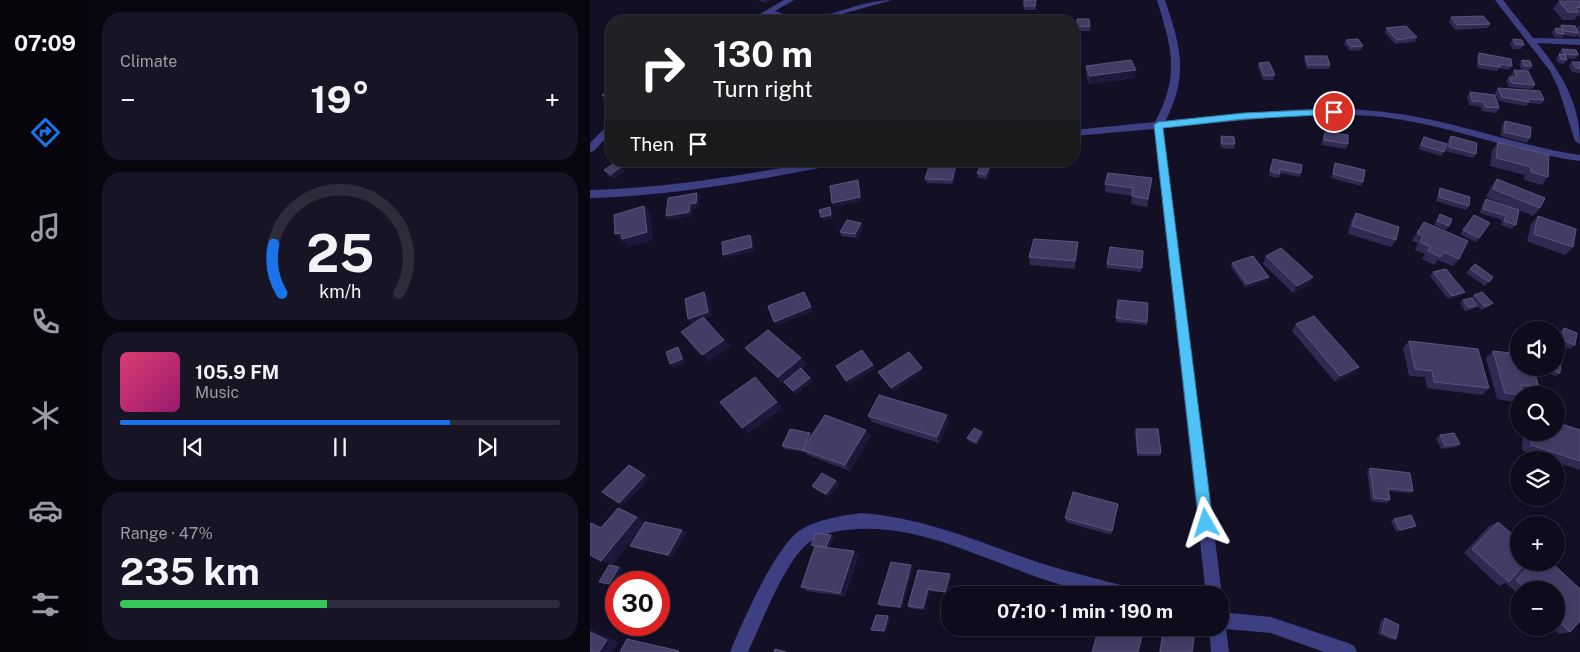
<!DOCTYPE html>
<html lang="en">
<head>
<meta charset="utf-8">
<style>
	body { margin:0; font-family:"Public Sans",sans-serif; background:#171525; color:#f1f3f6; height:100vh; display:flex; flex-direction:column; font-size:19px; white-space:nowrap }
	* { box-sizing:border-box; margin:0 }
	p { font-size:16px; color:#9b9ba3 }
	.icon { flex:none; width:28px; height:28px; fill:none; stroke:currentColor; stroke-width:2; stroke-linecap:round; stroke-linejoin:round }
	.map { position:relative; flex:1; overflow:hidden }
	.drawer { display:flex; flex-direction:column; gap:12px; padding:12px; background:#08070f; width:500px }
	.drawer>* { flex:none }
	.guide { position:absolute; left:15px; top:15px; width:475px; height:152px; border-radius:20px; box-shadow:0 2px 8px #0003,0 0 0 1px #2e2c3b; background:#202124; color:#fff; overflow:hidden }
	.fabs { position:absolute; left:920px; top:321px; display:grid; gap:10px }
	.fabs a { display:grid; place-items:center; width:55px; height:55px; border-radius:50%; background:#0e0c1c; box-shadow:0 2px 8px #0003,0 0 0 1px #2e2c3b; font-size:25px }
	.speed { position:absolute; left:15px; top:571px; display:flex; gap:10px; font-size:25px; font-weight:700; text-align:center }
	.speed>* { display:grid; place-content:center; width:65px; height:65px; border-radius:50%; background:#0e0c1c; box-shadow:0 2px 8px #0003,0 0 0 1px #2e2c3b; line-height:1 }
	.speed .limit { border:8px solid #d22; background:#fff; color:#111 }
	.pin { position:absolute; display:grid; place-items:center; width:42px; height:42px; color:#fff; margin:-21px; border:2px solid #fff; border-radius:50%; box-shadow:0 1px 5px #0007 }
	.me { position:absolute; width:55px; margin:-28px; rotate:354deg; stroke-linejoin:round; filter:drop-shadow(0 0 4px #0008) }
	.turn { display:flex; align-items:center; gap:18px; height:105px; padding:0 25px; font-size:22px }
	.turn .icon { width:65px; height:65px; stroke-width:2.5 }
	.turn b { display:block; font-size:35px; line-height:42px }
	.then { display:flex; align-items:center; height:48px; padding:0 25px; background:#0003; gap:10px; font-size:19px }
	.big { font-size:38px; font-weight:700; line-height:1.1 }
	.drawer .tile { flex:1; display:flex; flex-direction:column; justify-content:center; gap:8px; min-width:0; padding:0 18px; border-radius:20px; background:#171525 }
	.drawer .dial { align-items:center; gap:0 }
	.dial svg { height:130px; overflow:visible; fill:none; stroke:#2e2c3b; stroke-width:7; stroke-linecap:round; text-anchor:middle }
	.dial text { fill:#f1f3f6; stroke:none }
	.song { display:flex; align-items:center; gap:15px }
	.cover { width:60px; height:60px; border-radius:8px; background:linear-gradient(135deg,hsl(340 70% 55%),hsl(320 70% 35%)) }
	.played { height:5px; border-radius:2px; background:linear-gradient(90deg,#1a73e8 75%,#2e2c3b 75%) }
	.keys { display:flex; justify-content:space-around; direction:ltr }
	.heat { display:flex; justify-content:space-between; align-items:center; font-size:28px; direction:ltr }
	.charge { height:8px; border-radius:4px; background:linear-gradient(90deg,#34c759 47%,#2e2c3b 0) }
	.trip { position:absolute; left:351px; top:586px; width:288px; height:50px; border-radius:20px; background:#0e0c1c; box-shadow:0 2px 8px #0003,0 0 0 1px #2e2c3b; font-weight:700; line-height:50px; text-align:center }
	main { display:flex; flex:1; min-height:0 }
	.menu { display:flex; flex-direction:column; width:90px; justify-content:space-around; align-items:center; background:#06050b; color:#9b9ba3 }
	.menu .icon { width:35px; height:35px }
	.menu .selected { color:#1a73e8 }
	.menu b { font-size:22px; color:#f1f3f6 }
	.map>svg:first-child { display:block }
	.lines { fill:none; stroke-linecap:round; stroke-linejoin:round }
	.street { fill:#3d3f83; fill-rule:evenodd }
	.wall { fill:#302a53 }
	.shaded-wall { fill:#1d1839 }
	.building { fill:#423d65; stroke:#5a557d }
	.route { fill:#4fc3f7; stroke:#337fa1 }
</style>
</head>
<body>
<main>
<nav class="menu">
<b>07:09</b>
<svg class="icon selected" aria-label="directions" viewBox="0 0 24 24"><path d="M12 3l9 9-9 9-9-9zM9 14v-3h6M13 9l2 2-2 2"/></svg>
<svg class="icon" aria-label="music" viewBox="0 0 24 24"><path d="M9 18V5l10-2v13"/><circle cx="6" cy="18" r="3"/><circle cx="16" cy="16" r="3"/></svg>
<svg class="icon" aria-label="phone" viewBox="0 0 24 24"><path d="M5 4h4l2 5-3 2q2 4 5 5l2-3 5 2v4C11 20 4 13 5 4z"/></svg>
<svg class="icon" aria-label="climate" viewBox="0 0 24 24"><path d="M12 3v18M4 7l16 10M4 17L20 7"/></svg>
<svg class="icon" aria-label="car" viewBox="0 0 24 24"><path d="M5 17H2v-5l4-1 3-4h7l3 4 3 1v5h-3M9 17h6M6 11h13"/><circle cx="7" cy="17" r="2"/><circle cx="17" cy="17" r="2"/></svg>
<svg class="icon" aria-label="filters" viewBox="0 0 24 24"><path d="M4 7h16M4 17h16"/><circle cx="9" cy="7" r="2"/><circle cx="15" cy="17" r="2"/></svg>
</nav>
<section class="drawer">
<div class="tile"><p>Climate</p>
<div class="heat"><a>−</a><b class="big">19°</b><a>+</a></div>
</div>
<div class="tile dial"><svg viewBox="0 0 100 80">
<path d="M14 69A42 42 0 1 1 86 69"/>
<path d="M14 69A42 42 0 0 1 9 39" stroke="#1a73e8"/>
<text x="50" y="56" font-size="32" font-weight="700">25</text>
<text x="50" y="72" font-size="11">km/h</text>
</svg></div>
<div class="tile">
<div class="song"><i class="cover"></i><div><b>105.9 FM</b><p>Music</p></div></div>
<div class="played"></div>
<div class="keys"><svg class="icon" aria-label="previous" viewBox="0 0 24 24"><path d="M18 5L8 12l10 7zM5 5v14"/></svg><svg class="icon" aria-label="pause" viewBox="0 0 24 24"><path d="M8 5v14M16 5v14"/></svg><svg class="icon" aria-label="next" viewBox="0 0 24 24"><path d="M6 5l10 7-10 7zM19 5v14"/></svg></div>
</div>
<div class="tile"><p>Range · 47%</p><b class="big">235 km</b><div class="charge"></div></div>
</section>
<div class="map">
<svg width="990" height="652" viewBox="0 0 990 652">
	<rect width="100%" height="100%" fill="#131026"/>
	<g class="lines">
		<g class="street">
			<path d="M194,0h10l-19,11c11,4 22,9 34,7 28,-3 54,-18 83,-18l-75,21h-28l-20,-6 -11,6h-10z"/>
			<path d="M567,0h8c16,48 24,74 0,122 73,-7 145,-19 219,-10 67,7 129,33 196,43v6c-67,-9 -130,-36 -197,-44 -74,-7 -146,5 -220,11l59,467 -2,5v-5h-14l-52,-466 -80,7v-6l81,-8c25,-47 17,-73 2,-122z"/>
			<path d="M905,0h8l30,38 47,1v6l-43,-2c25,31 43,60 43,101l-5,-3 -17,-54 -8,-16z"/>
			<path d="M21,124v9l-17,18 -4,1v-9l18,-18z"/>
			<path d="M230,161h25l-5,3c-83,16 -165,32 -250,34v-8c78,-2 154,-15 230,-29z"/>
			<path d="M271,513c65,5 118,29 179,50 29,9 59,16 88,24l6,2 2,6c-12,0 -25,1 -38,0 -12,-1 -25,-7 -36,-10 -70,-20 -141,-64 -215,-55 -12,1 -25,4 -36,11 -26,18 -49,82 -63,111h-18c12,-29 46,-108 72,-123 18,-10 38,-13 59,-16z"/>
			<path d="M630,612l51,5 77,26 6,3 3,6h-33l-53,-19 -45,-4 3,23h-18l-2,-24h11z"/>
		</g>
	</g>
	<g class="wall">
		<path d="M169,0h12l-5,3z"/>
		<rect x="434" y="0" width="12" height="10"/>
		<path d="M969,1h21v15h-3l-3,4h-11l-10,-11z"/>
		<path d="M861,17l39,7 -3,4 -32,2 -6,-8z"/>
		<path d="M487,19l13,7v5h-13z"/>
		<path d="M971,25l15,3 1,-1h3v12l-3,-4 -2,2 -12,-2 -1,3 -8,-1 -2,-5 3,-4 3,1z"/>
		<path d="M796,28l31,9 -2,5 -20,2 -10,-11z"/>
		<path d="M923,39l11,6 -3,4h-8l-3,-5z"/>
		<path d="M756,40l17,6 -2,4 -11,1 -6,-7z"/>
		<path d="M972,49l16,6 -3,4 -8,-1v2l-3,4 -6,-1 -2,-4 3,-5v-1z"/>
		<path d="M889,53l33,13 -3,4 -10,-2 -2,3 -20,-3v-11z"/>
		<path d="M715,56l25,9 -1,4h-22l-3,-9z"/>
		<path d="M932,60l10,6 -2,4h-9l-2,-6z"/>
		<path d="M982,62h8v11l-8,-1 -3,-6z"/>
		<path d="M669,63l16,12 -2,5h-10l-5,-13z"/>
		<path d="M496,66l49,12 -46,6 -3,-10z"/>
		<path d="M924,70l21,15 -3,4 -23,-2 -3,-6 3,-4h3l-1,-2z"/>
		<path d="M908,88l46,12 -3,4 -13,-1 -2,3 -27,-5 -4,-8z"/>
		<path d="M21,90v13l-6,-3 -3,-5z"/>
		<path d="M880,92l29,16 -3,5 -14,-2 -1,-4 -12,-2 -2,-8z"/>
		<path d="M915,121l25,17 -3,5 -26,-7 1,-11z"/>
		<path d="M735,132l23,12 -2,5 -24,-4 1,-9z"/>
		<path d="M631,136l14,8 -1,5 -13,-1 -1,-7z"/>
		<path d="M861,136l25,18 -3,4 -27,-7 2,-11z"/>
		<path d="M834,137l20,15 -3,4 -23,-7z"/>
		<path d="M908,142l50,35 -6,8 -18,-5 1,-5 -35,-9 2,-16z"/>
		<path d="M683,159l28,14 -1,4 -20,-4 -1,5 -10,-2z"/>
		<path d="M745,163l28,19 -2,4 -30,-8z"/>
		<path d="M367,168l-4,16 -26,-1 -2,-4z"/>
		<path d="M14,170l20,1 -9,7 -7,-3z"/>
		<path d="M401,170l-4,9 -9,-1 -1,-5z"/>
		<path d="M562,178l-5,29 -16,-3 1,-8 -27,-4v-8z"/>
		<path d="M907,179l43,29 -7,8 -47,-19 5,-10z"/>
		<path d="M850,188l29,18 -3,4 -30,-9 2,-8z"/>
		<path d="M896,199l30,26 -4,4 -11,-4 1,-5 -22,-7 3,-10z"/>
		<path d="M766,213l40,27 -5,7 -43,-13 3,-13z"/>
		<path d="M850,214l9,12 -3,4 -12,-5z"/>
		<path d="M884,215l16,8 -14,19 -16,-8z"/>
		<path d="M948,216l35,31 -8,8 -38,-14 4,-17z"/>
		<path d="M834,222l35,37 -6,7 -15,-6 -4,5 -12,-6 3,-5 -10,-4 3,-7 -6,-2z"/>
		<path d="M273,227l-6,11 -15,-2 -2,-4z"/>
		<path d="M488,250l-3,19 -45,-4 -1,-8z"/>
		<path d="M553,251l-2,21 -34,-4v-4z"/>
		<path d="M676,256l43,28 -16,9 -30,-29z"/>
		<path d="M642,263l37,14 -2,4 -21,7 -15,-21z"/>
		<path d="M880,269l23,8 -8,9 -19,-13z"/>
		<path d="M843,272l29,24 -14,3 -18,-23z"/>
		<path d="M884,295l15,12 -8,3 -4,-4 -4,3 -8,2 -5,-8 3,-3 8,-2z"/>
		<path d="M528,300l29,22v3l-31,-3z"/>
		<path d="M706,324l58,49 -19,9 -43,-51z"/>
		<path d="M974,328l11,17 -5,4 -13,-5 3,-13z"/>
		<path d="M819,341l80,47 -7,7 -55,-7 -2,-11 -16,-1 -6,-28z"/>
		<path d="M923,341l6,2v20l-6,-2 2,5 18,2h-2h25l4,5 -4,3 -23,-8 6,19 -8,7 -8,-1 -4,2v4l-4,3 -18,-3 -11,-41 7,-7 15,2 1,-8z"/>
		<path d="M155,348l56,10 6,7 -5,4 11,12 -17,13 -11,-11 -1,1 -33,-30z"/>
		<path d="M278,416l81,5 -10,22 -67,-21z"/>
		<path d="M546,429l25,24 -1,3h-23l-2,-24z"/>
		<path d="M990,430v40l-24,-8v-2h-5l-29,-10 1,-18h33z"/>
		<path d="M392,432l1,3 -6,10 -8,-4 -2,-3z"/>
		<path d="M222,435l59,1 -21,35 -42,-16 -3,-3 -20,-3 -3,-3z"/>
		<path d="M850,435l20,9 -4,3 -15,2 -5,-11z"/>
		<path d="M780,468l43,23 -3,2 -22,-2 2,9 -4,3 -15,-2 -4,-30z"/>
		<path d="M246,481l3,2 -10,14 -14,-8 -3,-3z"/>
		<path d="M28,508l29,14 35,8 4,3 -14,24 -37,-9 -5,-2 7,-13 -25,32 -11,-38z"/>
		<path d="M527,509l-6,26 -45,-13 -1,-4z"/>
		<path d="M804,519l22,7 -4,2 -16,4 -5,-11z"/>
		<path d="M908,522l23,46 5,-6h25l19,70 -11,2 -7,-6h4v-38h-37v5l-13,-12 -7,3 -35,-33 25,-27z"/>
		<path d="M241,535l3,2 -5,11 30,7 -14,41 -38,-5 -6,-4 14,-40 -4,-2z"/>
		<path d="M321,565l2,2 -11,41 -21,-2 -3,-2z"/>
		<path d="M328,570l32,4 1,2 -4,17 -17,-2 -5,19 -15,-2 -2,-2z"/>
		<path d="M795,618l11,21 -3,1 -15,-6 3,-14z"/>
		<path d="M573,628h21l8,24h-33z"/>
	</g>
	<g class="shaded-wall">
		<path d="M174,0h7l-5,3z"/>
		<path d="M546,70l-1,8 -46,6 1,-8z"/>
		<path d="M366,164l1,4 -4,16 -1,-4z"/>
		<path d="M400,166l1,4 -4,9 -1,-4z"/>
		<path d="M31,167l3,4 -9,7 -4,-4z"/>
		<path d="M268,180l1,4 3,17 -28,6 -2,-4z"/>
		<path d="M107,193l3,4 -1,10 -6,2 -1,7 -23,4 -3,-4 24,-12z"/>
		<path d="M54,206l7,8 2,26 -24,7 -5,-5h-2l-7,-8z"/>
		<path d="M240,207l2,4 1,8 -10,2 -2,-4z"/>
		<path d="M271,223l2,4 -6,11 -2,-4z"/>
		<path d="M160,235l3,4 1,12 -28,7 -3,-3z"/>
		<path d="M488,242v8l-3,19v-8z"/>
		<path d="M679,277l-2,4 -21,7 1,-4z"/>
		<path d="M723,277l-4,7 -16,9 4,-7z"/>
		<path d="M114,292l4,4 4,20 -20,7 -4,-4z"/>
		<path d="M214,292l9,19 -37,15 -2,-4z"/>
		<path d="M875,292l-3,4 -14,3 4,-3z"/>
		<path d="M903,303l-4,4 -8,3 4,-3z"/>
		<path d="M134,340l7,6 -22,16 -7,-7z"/>
		<path d="M88,347l3,3 5,12 -12,6 -4,-4z"/>
		<path d="M211,358l6,7 -23,19 -6,-7z"/>
		<path d="M283,365l2,4 -26,16 -3,-4z"/>
		<path d="M769,367l-5,6 -19,9 5,-6z"/>
		<path d="M332,368l1,3 -30,21 -2,-4z"/>
		<path d="M165,377l28,31 -34,25 -7,-5z"/>
		<path d="M220,378l3,3 -17,13 -3,-3z"/>
		<path d="M357,415l2,6 -10,22 -2,-6z"/>
		<path d="M276,430l5,6 -21,35 -5,-6z"/>
		<path d="M392,432l1,3 -6,10 -1,-3z"/>
		<path d="M220,433l3,3 -10,14z"/>
		<path d="M39,465l21,13 -26,27 -5,-2z"/>
		<path d="M246,481l3,2 -10,14 -3,-3z"/>
		<path d="M28,508l29,14 -35,43 -11,-4z"/>
		<path d="M826,526l-4,2 -16,4 4,-2z"/>
		<path d="M92,530l4,3 -14,24 -4,-2z"/>
		<path d="M241,535l3,2 -5,12 -3,-2z"/>
		<path d="M264,551l5,4 -14,41 -5,-3z"/>
		<path d="M321,565l2,2 -11,41 -2,-1z"/>
		<path d="M29,567l5,2 -10,17 -5,-2z"/>
		<path d="M360,574l1,2 -4,17 -2,-1z"/>
		<path d="M338,589l2,2 -5,19 -2,-2z"/>
		<path d="M298,616l2,2 -4,15 -2,-2z"/>
		<path d="M0,629l29,13 -7,10h-13l-9,-20z"/>
	</g>
	<g class="building">
		<path d="M434,0h12l-1,6h-11z"/>
		<path d="M969,1h21v6l-5,1 4,4h-11z"/>
		<path d="M893,16l7,8 -33,1 -6,-8z"/>
		<path d="M187,17l8,4h-17z"/>
		<path d="M487,19h12l1,7 -13,1z"/>
		<path d="M971,25l14,1 3,7 -14,-2z"/>
		<path d="M816,26l11,11 -20,3 -11,-12z"/>
		<path d="M965,28l7,1 2,5 -7,-1z"/>
		<path d="M768,39l5,7 -12,1 -5,-7z"/>
		<path d="M923,39l9,1 2,5 -9,-1z"/>
		<path d="M972,49l14,1 2,5 -14,-1z"/>
		<path d="M889,53l32,6 1,7 -12,-2v3l-21,-3z"/>
		<path d="M969,54l6,1 2,5 -6,-1z"/>
		<path d="M715,56h22l3,9h-22z"/>
		<path d="M541,60l5,10 -46,6 -4,-10z"/>
		<path d="M932,60l8,1 2,5h-8z"/>
		<path d="M679,62l6,13 -11,1 -5,-13z"/>
		<path d="M982,62h8v6h-4z"/>
		<path d="M924,70l14,1 7,14 -23,-2 -3,-6h8z"/>
		<path d="M908,88l42,3 4,9 -16,-1 1,3 -27,-5z"/>
		<path d="M21,90v10l-9,-5z"/>
		<path d="M880,92l25,3 4,13 -14,-1 -1,-5 -12,-1z"/>
		<path d="M915,121l26,6 -1,11 -26,-6z"/>
		<path d="M735,132l23,3v9l-24,-4z"/>
		<path d="M631,136l13,1 1,7h-13z"/>
		<path d="M861,136l26,7 -1,11 -27,-7z"/>
		<path d="M834,137l23,7 -3,8 -23,-7z"/>
		<path d="M908,142l51,13 -1,22 -17,-5v-5l-35,-9z"/>
		<path d="M683,159l29,6 -1,8 -22,-4 1,5 -10,-3z"/>
		<path d="M340,163l26,1 -4,16 -27,-1z"/>
		<path d="M745,163l30,7 -2,12 -30,-8z"/>
		<path d="M23,164l8,3 -10,7 -7,-4z"/>
		<path d="M391,165l9,1 -4,9 -9,-2z"/>
		<path d="M518,173l44,5 -4,21 -16,-3 1,-8 -28,-4z"/>
		<path d="M907,179l48,19 -5,10 -47,-19z"/>
		<path d="M268,180l2,17 -28,6 -2,-17z"/>
		<path d="M850,188l30,9 -1,9 -30,-9z"/>
		<path d="M107,193l-1,10 -6,1 -1,8 -23,4 2,-18z"/>
		<path d="M896,199l33,11 -3,15 -12,-4 2,-5 -23,-7z"/>
		<path d="M54,206l3,26 -25,7 -1,-6 -6,1 -1,-19z"/>
		<path d="M240,207l1,8 -10,2 -2,-7z"/>
		<path d="M766,213l43,14 -3,13 -44,-14z"/>
		<path d="M850,214l12,5 -3,7 -12,-5z"/>
		<path d="M884,215l16,8 -11,15 -16,-8z"/>
		<path d="M948,216l38,13 -3,18 -39,-13z"/>
		<path d="M257,220l14,3 -6,11 -15,-2z"/>
		<path d="M834,222l44,19 -9,18 -15,-7 -4,5 -12,-6 2,-4 -10,-5 3,-6 -6,-3z"/>
		<path d="M160,235l2,12 -29,8 -1,-13z"/>
		<path d="M444,239l44,3 -3,19 -46,-4z"/>
		<path d="M520,247l33,4 -1,17 -35,-4z"/>
		<path d="M691,248l32,29 -16,9 -31,-30z"/>
		<path d="M663,256l16,21 -22,7 -15,-21z"/>
		<path d="M885,264l18,13 -4,5 -19,-13z"/>
		<path d="M856,269l19,23 -13,4 -19,-24z"/>
		<path d="M114,292l4,20 -20,7 -3,-20z"/>
		<path d="M214,292l7,15 -37,15 -6,-16z"/>
		<path d="M892,292l11,11 -8,4 -11,-12z"/>
		<path d="M882,298l5,8 -9,1 -5,-7z"/>
		<path d="M528,300l30,3 -1,19 -31,-4z"/>
		<path d="M724,316l45,51 -19,9 -44,-52z"/>
		<path d="M113,317l21,23 -22,15 -21,-23z"/>
		<path d="M974,328l13,5 -2,12 -13,-5z"/>
		<path d="M178,330l33,28 -23,19 -33,-29z"/>
		<path d="M819,341l69,8 11,39 -55,-6 -2,-11 -17,-2z"/>
		<path d="M923,341l6,2v15l-8,-3z"/>
		<path d="M88,347l4,12 -12,5 -4,-12z"/>
		<path d="M272,350l11,15 -27,16 -10,-15z"/>
		<path d="M903,351l18,2 4,13 4,1v1h14l6,19 -18,-2 2,10 -18,-2z"/>
		<path d="M319,352l13,16 -31,20 -13,-16z"/>
		<path d="M966,357l5,2 -1,14 -15,-5h11z"/>
		<path d="M211,368l9,10 -17,13 -9,-9z"/>
		<path d="M165,377l22,25 -35,26 -22,-26z"/>
		<path d="M289,395l68,20 -10,22 -69,-21z"/>
		<path d="M235,415l41,15 -21,35 -43,-15z"/>
		<path d="M966,422l24,8v31l-49,-16v-13h25z"/>
		<path d="M384,428l8,4 -6,10 -9,-4z"/>
		<path d="M200,429l20,4 -7,17 -21,-4z"/>
		<path d="M546,429h22l3,24h-23z"/>
		<path d="M864,433l6,11 -15,2 -5,-11z"/>
		<path d="M39,465l16,10 -26,28 -17,-11z"/>
		<path d="M780,468l40,5 3,18 -25,-3 2,12 -16,-2z"/>
		<path d="M232,473l14,8 -10,13 -14,-8z"/>
		<path d="M483,492l45,12 -6,27 -47,-13z"/>
		<path d="M28,508l19,9 -36,44 -11,-6v-31l1,-1 10,5z"/>
		<path d="M821,515l5,11 -16,4 -6,-11z"/>
		<path d="M55,522l37,8 -14,25 -38,-9z"/>
		<path d="M908,522l21,18v22h7l-17,20 -37,-33z"/>
		<path d="M226,533l15,2 -5,12 -15,-2z"/>
		<path d="M225,546l39,5 -14,42 -39,-6z"/>
		<path d="M301,562l20,3 -11,42 -22,-3z"/>
		<path d="M943,562h18l29,27v32l-10,11 -14,-13v-29h-29l-11,-10z"/>
		<path d="M19,565l10,2 -10,17 -10,-2z"/>
		<path d="M328,570l32,4 -5,18 -17,-3 -5,19 -15,-2z"/>
		<path d="M286,615l12,1 -4,15 -13,-1z"/>
		<path d="M795,618l14,7 -3,14 -14,-6z"/>
		<path d="M509,628h45l-6,24h-46z"/>
		<path d="M574,628h20l11,3 -3,21h-32z"/>
		<path d="M0,632l17,8 -8,12h-9z"/>
		<path d="M37,639l52,12 -1,1h-58z"/>
		<path d="M185,649l11,3h-12z"/>
	</g>
	<path class="route" d="M744,109l5,3 -1,2 -94,5 -81,9 50,395 -2,5 -5,2 -5,-2 -2,-5 -45,-398 4,-3 86,-9z"/>
</svg>
<div class="fabs">
<a><svg class="icon" aria-label="sound" viewBox="0 0 24 24"><path d="M4 9h4l5-4v14l-5-4H4zM17 9q2 3 0 6"/></svg></a>
<a><svg class="icon" aria-label="search" viewBox="0 0 24 24"><circle cx="10" cy="10" r="6"/><path d="M15 15l6 6"/></svg></a>
<a><svg class="icon" aria-label="layers" viewBox="0 0 24 24"><path d="M12 4l9 5-9 5-9-5zM3 14l9 5 9-5"/></svg></a>
<a>+</a>
<a>−</a>
</div>
<div class="speed"><div class="limit">30</div></div>
<div class="pin" style="left:744px;top:112px;background:#d93025"><svg class="icon" aria-label="arrive" viewBox="0 0 24 24"><path d="M6 21V4h12l-3 4 3 4H6"/></svg></div>
<svg class="me" style="left:616px;top:523px" viewBox="-20 -20 40 40"><path d="M0-17L14 15 0 8-14 15z" fill="#4fc3f7" stroke="#fff" stroke-width="4"/></svg>
<div class="trip">07:10 · 1 min · 190 m</div>
<div class="guide">
<div class="turn"><svg class="icon" aria-label="right" viewBox="0 0 24 24"><path d="M7 20v-9h11M14 6l5 5-5 5"/></svg><div><b>130 m</b>Turn right</div></div>
<div class="then">Then<svg class="icon" aria-label="arrive" viewBox="0 0 24 24"><path d="M6 21V4h12l-3 4 3 4H6"/></svg></div>
</div>
</div>
</main>
</body>
</html>
